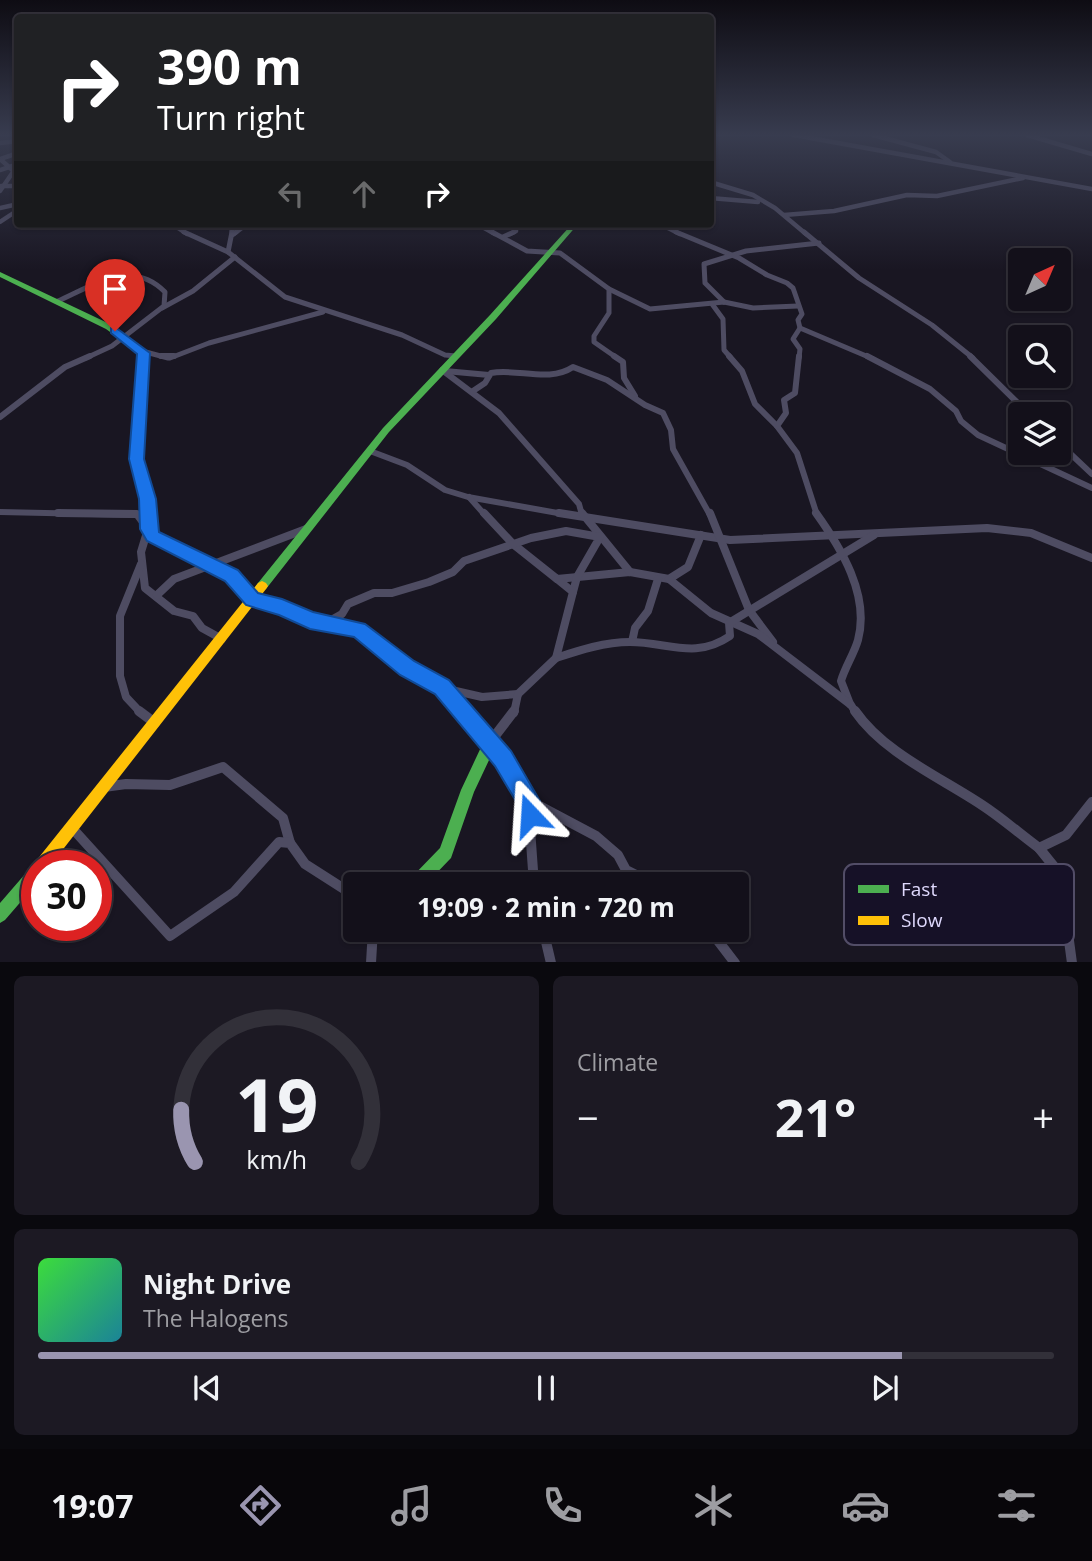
<!DOCTYPE html>
<html lang="en">
<head>
<meta charset="utf-8">
<style>
	body { margin:0; font-family:"Open Sans",sans-serif; background:#1c1923; color:#f1f3f6; height:100vh; display:flex; flex-direction:column; font-size:26px; white-space:nowrap }
	* { box-sizing:border-box; margin:0 }
	p { font-size:23px; color:#9d9da2 }
	.icon { flex:none; width:38px; height:38px; fill:none; stroke:currentColor; stroke-width:2; stroke-linecap:round; stroke-linejoin:round }
	.map { position:relative; height:962px; overflow:hidden }
	.side { display:flex; flex-direction:column; gap:14px; padding:14px; background:#0a090e; flex:1 }
	.side>* { flex:none }
	.top-card { position:absolute; left:14px; top:14px; width:700px; height:214px; border-radius:7px; box-shadow:0 2px 5px #0004,0 0 0 2px #323039; background:#202124; color:#fff; overflow:hidden }
	.needle { width:46px; rotate:44deg }
	.fabs { position:absolute; left:1008px; top:248px; display:grid; gap:14px }
	.fabs a { display:grid; place-items:center; width:63px; height:63px; border-radius:7px; background:#13101a; box-shadow:0 2px 5px #0004,0 0 0 2px #323039; font-size:35px }
	.speed { position:absolute; left:21px; top:850px; display:flex; gap:14px; font-size:35px; font-weight:700; text-align:center }
	.speed>* { display:grid; place-content:center; width:91px; height:91px; border-radius:50%; background:#13101a; box-shadow:0 2px 5px #0004,0 0 0 2px #323039; line-height:1 }
	.speed .limit { border:10px solid #d22; background:#fff; color:#111 }
	.pin { position:absolute; display:grid; place-items:center; width:60px; height:60px; color:#fff; margin:-72px -30px; border-radius:50% 50% 50% 0; rotate:-45deg; box-shadow:0 0 7px #0007 }
	.pin .icon { rotate:45deg }
	.me { position:absolute; width:77px; margin:-38px; rotate:340deg; stroke-linejoin:round; filter:drop-shadow(0 0 5px #0008) }
	.turn { display:flex; align-items:center; gap:24px; height:147px; padding:0 28px; font-size:32px }
	.turn .icon { width:91px; height:91px; stroke-width:2.5 }
	.turn b { display:block; font-size:49px; line-height:60px }
	.lanes { display:flex; align-items:center; height:66px; padding:0 28px; background:#0003; justify-content:center; gap:35px; direction:ltr }
	.lanes .off { opacity:.35 }
	.big { font-size:52px; font-weight:700; line-height:1.1 }
	.side .widget { flex:1; display:flex; flex-direction:column; justify-content:center; gap:10px; min-width:0; padding:0 24px; border-radius:10px; background:#1c1923 }
	.side .dial { align-items:center; gap:0 }
	.dial svg { height:182px; overflow:visible; fill:none; stroke:#323039; stroke-width:7; stroke-linecap:round; text-anchor:middle }
	.dial text { fill:#f1f3f6; stroke:none }
	.song { display:flex; align-items:center; gap:21px }
	.cover { width:84px; height:84px; border-radius:10px; background:linear-gradient(135deg,hsl(120 70% 55%),hsl(190 70% 35%)) }
	.played { height:7px; border-radius:4px; background:linear-gradient(90deg,#9a95b0 85%,#323039 85%) }
	.keys { display:flex; justify-content:space-around; direction:ltr }
	.heat { display:flex; justify-content:space-between; align-items:center; font-size:38px; direction:ltr }
	.side .tiles { flex:1; display:grid; gap:14px; grid-template-columns:1fr 1fr }
	.widget:last-child { grid-column:span 2 }
	.trip { position:absolute; left:343px; top:872px; width:406px; height:70px; border-radius:7px; background:#13101a; box-shadow:0 2px 5px #0004,0 0 0 2px #323039; font-weight:700; line-height:70px; text-align:center }
	.dock { display:flex; height:112px; justify-content:space-around; align-items:center; background:#08060a; color:#9d9da2 }
	.dock .icon { width:49px; height:49px }
	.dock .selected { color:#9a95b0 }
	.dock b { font-size:32px; color:#f1f3f6 }
	.map>svg:first-child { display:block }
	.lines { fill:none; stroke-linecap:round; stroke-linejoin:round }
	.street-far4 { stroke:#4e4c62; stroke-width:4.5 }
	.street-far3 { stroke:#4e4c62; stroke-width:5 }
	.street-far2 { stroke:#4e4c62; stroke-width:6 }
	.street-far1 { stroke:#4e4c62; stroke-width:8 }
	.street { stroke:#4e4c62; stroke-width:10 }
	.fast { fill:#4caf50; fill-rule:evenodd }
	.slow { fill:#ffc107; fill-rule:evenodd }
	.route { fill:#1a73e8; stroke:#114b97; stroke-width:2 }
	.key { fill:#161127; stroke:#524d67; stroke-width:2 }
	.key-label { font-size:19px; fill:#dfd9fd }
</style>
</head>
<body>
<div class="map">
<svg width="1092" height="963" viewBox="0 0 1092 963">
	<rect width="100%" height="100%" fill="#191622"/>
	<g class="lines">
		<g class="street-far4">
			<path d="M794,135l298,54"/>
			<path d="M873,135l63,17 14,10"/>
			<path d="M1027,135l65,19"/>
			<path d="M0,143l18,-2"/>
			<path d="M18,153l-18,6 18,16"/>
			<path d="M0,170l18,-6"/>
			<path d="M710,182l43,13 22,13 31,26"/>
			<path d="M1,186h17"/>
			<path d="M0,191l13,-19"/>
			<path d="M710,198l48,4"/>
			<path d="M0,208l18,-4"/>
			<path d="M784,215l50,-4 73,-16 30,1 86,-18"/>
			<path d="M0,222l18,-12"/>
			<path d="M172,224l15,10"/>
			<path d="M231,224l1,10"/>
			<path d="M477,224l18,10"/>
			<path d="M510,224l6,7 -6,3"/>
			<path d="M660,224l20,10"/>
			<path d="M234,234l13,-10"/>
		</g>
		<g class="street-far3">
			<path d="M184,232l44,20"/>
			<path d="M232,232l-4,20 57,45 117,38 43,20 11,1"/>
			<path d="M492,232l35,19 33,2 49,36v24l-15,23v6l23,16"/>
			<path d="M676,232l63,26 28,17 20,8 6,5 9,26 -4,6 2,8 71,30"/>
			<path d="M804,232l55,46 73,47 41,33"/>
			<path d="M232,235l4,-3"/>
			<path d="M503,237l11,-5"/>
			<path d="M609,289l41,20 74,-7 29,6 45,-2"/>
			<path d="M58,301c36,-16 74,-43 107,-9l-1,14 -52,40 -26,12"/>
			<path d="M724,302l-19,-19 -1,-19 42,-13 73,-8"/>
			<path d="M712,304l11,15 1,31 7,8"/>
			<path d="M162,308l31,-17 42,-34"/>
			<path d="M142,351l26,7"/>
			<path d="M170,358l39,-15 114,-31"/>
			<path d="M799,358l1,-9 -7,-10 7,-11"/>
		</g>
		<g class="street-far2">
			<path d="M161,356h13"/>
			<path d="M614,356l9,6 1,16 11,18"/>
			<path d="M729,356l13,15 13,33 22,22"/>
			<path d="M799,356l-4,37 -11,7 2,13 -9,13 20,27 20,62"/>
			<path d="M867,356l63,33 26,22 5,10 17,14 114,53"/>
			<path d="M970,356l60,59"/>
			<path d="M442,370l57,43 80,91 3,11"/>
			<path d="M445,371l44,4"/>
			<path d="M473,391l12,-8 6,-10c27,-5 58,10 82,-6l34,13 38,25 18,8 8,17 2,19 37,66"/>
			<path d="M0,417l65,-50 25,-11"/>
			<path d="M1059,443l33,31"/>
			<path d="M370,451l37,14 38,25 23,7 101,18"/>
			<path d="M469,497l16,18"/>
			<path d="M0,512l137,3"/>
		</g>
		<g class="street-far1">
			<path d="M58,513l79,1 11,15 -7,23 4,36 29,23 19,5 9,12 20,11"/>
			<path d="M484,513l29,31 44,35 73,-7 39,7 19,-12 13,-32"/>
			<path d="M559,513l171,27 257,-12 44,5 61,25"/>
			<path d="M582,513l48,59"/>
			<path d="M710,513l39,97 24,32"/>
			<path d="M816,513c25,35 54,82 42,127 -4,14 -13,27 -17,41l9,23"/>
			<path d="M141,564l-21,52v60l6,21 15,16"/>
			<path d="M669,579l42,34 47,21 93,71 5,8"/>
			<path d="M157,595l17,-16 132,-50"/>
			<path d="M326,623l16,-9 6,-10 26,-11h18l37,-11 24,-10 11,-11 67,-23 35,-7 34,6 -23,40 -4,15"/>
			<path d="M632,642l3,-14 13,-17 10,-32"/>
			<path d="M556,658c24,-8 49,-16 74,-16 38,0 65,18 100,-6l-1,-13 145,-88"/>
			<path d="M447,689l35,8 36,-3"/>
			<path d="M514,713l4,-19 38,-36 17,-66 -16,-13"/>
		</g>
		<g class="street">
			<path d="M139,711l16,12"/>
			<path d="M514,711l-23,30 39,60 66,35 22,19 8,15 28,14"/>
			<path d="M855,711c29,42 85,66 127,94 20,13 38,29 57,43l27,-13 26,-33"/>
			<path d="M104,787l22,-3 44,1 53,-18 60,51 7,25"/>
			<path d="M528,801l6,83"/>
			<path d="M73,829l97,107 64,-44 45,-50 11,1 15,21 50,32"/>
			<path d="M1039,848l21,26 12,89"/>
			<path d="M543,929l8,34"/>
			<path d="M709,929l26,34"/>
			<path d="M371,963l2,-34"/>
		</g>
		<g class="fast">
			<path d="M572,224h6l-82,95 -107,113 -123,157 -4,2 -4,-2 -2,-3 2,-3 125,-155 107,-113z"/>
			<path d="M0,272l112,53 36,28 -6,106 10,40 1,29 4,6 78,39 20,23 27,6 29,13 52,11 48,38 35,19 22,27 28,26 2,5 -24,51 -23,66 -25,26h-18l2,-5 30,-31 21,-58 22,-47 -25,-25 -20,-27 -35,-19 -47,-37 -46,-10 -30,-13 -32,-9 -21,-24 -78,-39 -6,-11 -1,-30 -10,-40 8,-105 -34,-25 -106,-52z"/>
			<path d="M37,864l5,2h-5v17l-32,37 -5,3v-20l32,-37z"/>
		</g>
		<path class="slow" d="M262,581l4,2 2,3 -2,3 -216,277h-13l-1,5 -2,-5 2,-5 222,-278z"/>
	</g>
	<linearGradient id="sky" x2="0" y2="1"><stop stop-color="#0e0c13"/><stop offset="0.5" stop-color="#383c4f"/><stop offset="1" stop-color="#383c4f" stop-opacity="0"/></linearGradient>
	<rect width="1092" height="270" fill="url(#sky)"/>
	<path class="route" d="M115,327l35,26 -6,106 12,40 3,33 79,38 20,23 24,6 31,13 52,12 49,37 35,19 62,71 29,50 2,14 -4,9 -8,3 -8,-3 -5,-21 -22,-37 -60,-72 -35,-19 -46,-38 -44,-8 -31,-14 -33,-10 -21,-24 -78,-40 -7,-12 -1,-30 -10,-40 8,-105 -26,-21v-5z"/>
	<rect x="844" y="864" width="230" height="81" rx="10" class="key"/>
	<rect x="858" y="885" width="31" height="8" fill="#4caf50"/>
	<rect x="858" y="916" width="31" height="9" fill="#ffc107"/>
	<g class="key-label">
		<text x="901" y="896">Fast</text>
		<text x="901" y="927">Slow</text>
	</g>
</svg>
<div class="fabs">
<a><svg class="needle" viewBox="-14 -14 28 28"><path d="M0-13l5 13h-10z" fill="#e53935"/><path d="M0 13l5-13h-10z" fill="#9d9da2"/></svg></a>
<a><svg class="icon" aria-label="search" viewBox="0 0 24 24"><circle cx="10" cy="10" r="6"/><path d="M15 15l6 6"/></svg></a>
<a><svg class="icon" aria-label="layers" viewBox="0 0 24 24"><path d="M12 4l9 5-9 5-9-5zM3 14l9 5 9-5"/></svg></a>
</div>
<div class="speed"><div class="limit">30</div></div>
<div class="pin" style="left:115px;top:331px;background:#d93025"><svg class="icon" aria-label="arrive" viewBox="0 0 24 24"><path d="M6 21V4h12l-3 4 3 4H6"/></svg></div>
<svg class="me" style="left:530px;top:815px" viewBox="-20 -20 40 40"><path d="M0-17L14 15 0 8-14 15z" fill="#1a73e8" stroke="#fff" stroke-width="4"/></svg>
<div class="trip">19:09 · 2 min · 720 m</div>
<div class="top-card">
<div class="turn"><svg class="icon" aria-label="right" viewBox="0 0 24 24"><path d="M7 20v-9h11M14 6l5 5-5 5"/></svg><div><b>390 m</b>Turn right</div></div>
<div class="lanes"><svg class="icon off" aria-label="left" viewBox="0 0 24 24"><path d="M17 20v-9H6M10 6l-5 5 5 5"/></svg><svg class="icon off" aria-label="ahead" viewBox="0 0 24 24"><path d="M12 20V5M6 11l6-6 6 6"/></svg><svg class="icon" aria-label="right" viewBox="0 0 24 24"><path d="M7 20v-9h11M14 6l5 5-5 5"/></svg></div>
</div>
</div>
<section class="side">
<div class="tiles">
<div class="widget dial"><svg viewBox="0 0 100 80">
<path d="M14 69A42 42 0 1 1 86 69"/>
<path d="M14 69A42 42 0 0 1 8 46" stroke="#9a95b0"/>
<text x="50" y="56" font-size="32" font-weight="700">19</text>
<text x="50" y="72" font-size="11">km/h</text>
</svg></div>
<div class="widget"><p>Climate</p>
<div class="heat"><a>−</a><b class="big">21°</b><a>+</a></div>
</div>
<div class="widget">
<div class="song"><i class="cover"></i><div><b>Night Drive</b><p>The Halogens</p></div></div>
<div class="played"></div>
<div class="keys"><svg class="icon" aria-label="previous" viewBox="0 0 24 24"><path d="M18 5L8 12l10 7zM5 5v14"/></svg><svg class="icon" aria-label="pause" viewBox="0 0 24 24"><path d="M8 5v14M16 5v14"/></svg><svg class="icon" aria-label="next" viewBox="0 0 24 24"><path d="M6 5l10 7-10 7zM19 5v14"/></svg></div>
</div>
</div>
</section>
<nav class="dock">
<b>19:07</b>
<svg class="icon selected" aria-label="directions" viewBox="0 0 24 24"><path d="M12 3l9 9-9 9-9-9zM9 14v-3h6M13 9l2 2-2 2"/></svg>
<svg class="icon" aria-label="music" viewBox="0 0 24 24"><path d="M9 18V5l10-2v13"/><circle cx="6" cy="18" r="3"/><circle cx="16" cy="16" r="3"/></svg>
<svg class="icon" aria-label="phone" viewBox="0 0 24 24"><path d="M5 4h4l2 5-3 2q2 4 5 5l2-3 5 2v4C11 20 4 13 5 4z"/></svg>
<svg class="icon" aria-label="climate" viewBox="0 0 24 24"><path d="M12 3v18M4 7l16 10M4 17L20 7"/></svg>
<svg class="icon" aria-label="car" viewBox="0 0 24 24"><path d="M5 17H2v-5l4-1 3-4h7l3 4 3 1v5h-3M9 17h6M6 11h13"/><circle cx="7" cy="17" r="2"/><circle cx="17" cy="17" r="2"/></svg>
<svg class="icon" aria-label="filters" viewBox="0 0 24 24"><path d="M4 7h16M4 17h16"/><circle cx="9" cy="7" r="2"/><circle cx="15" cy="17" r="2"/></svg>
</nav>
</body>
</html>
